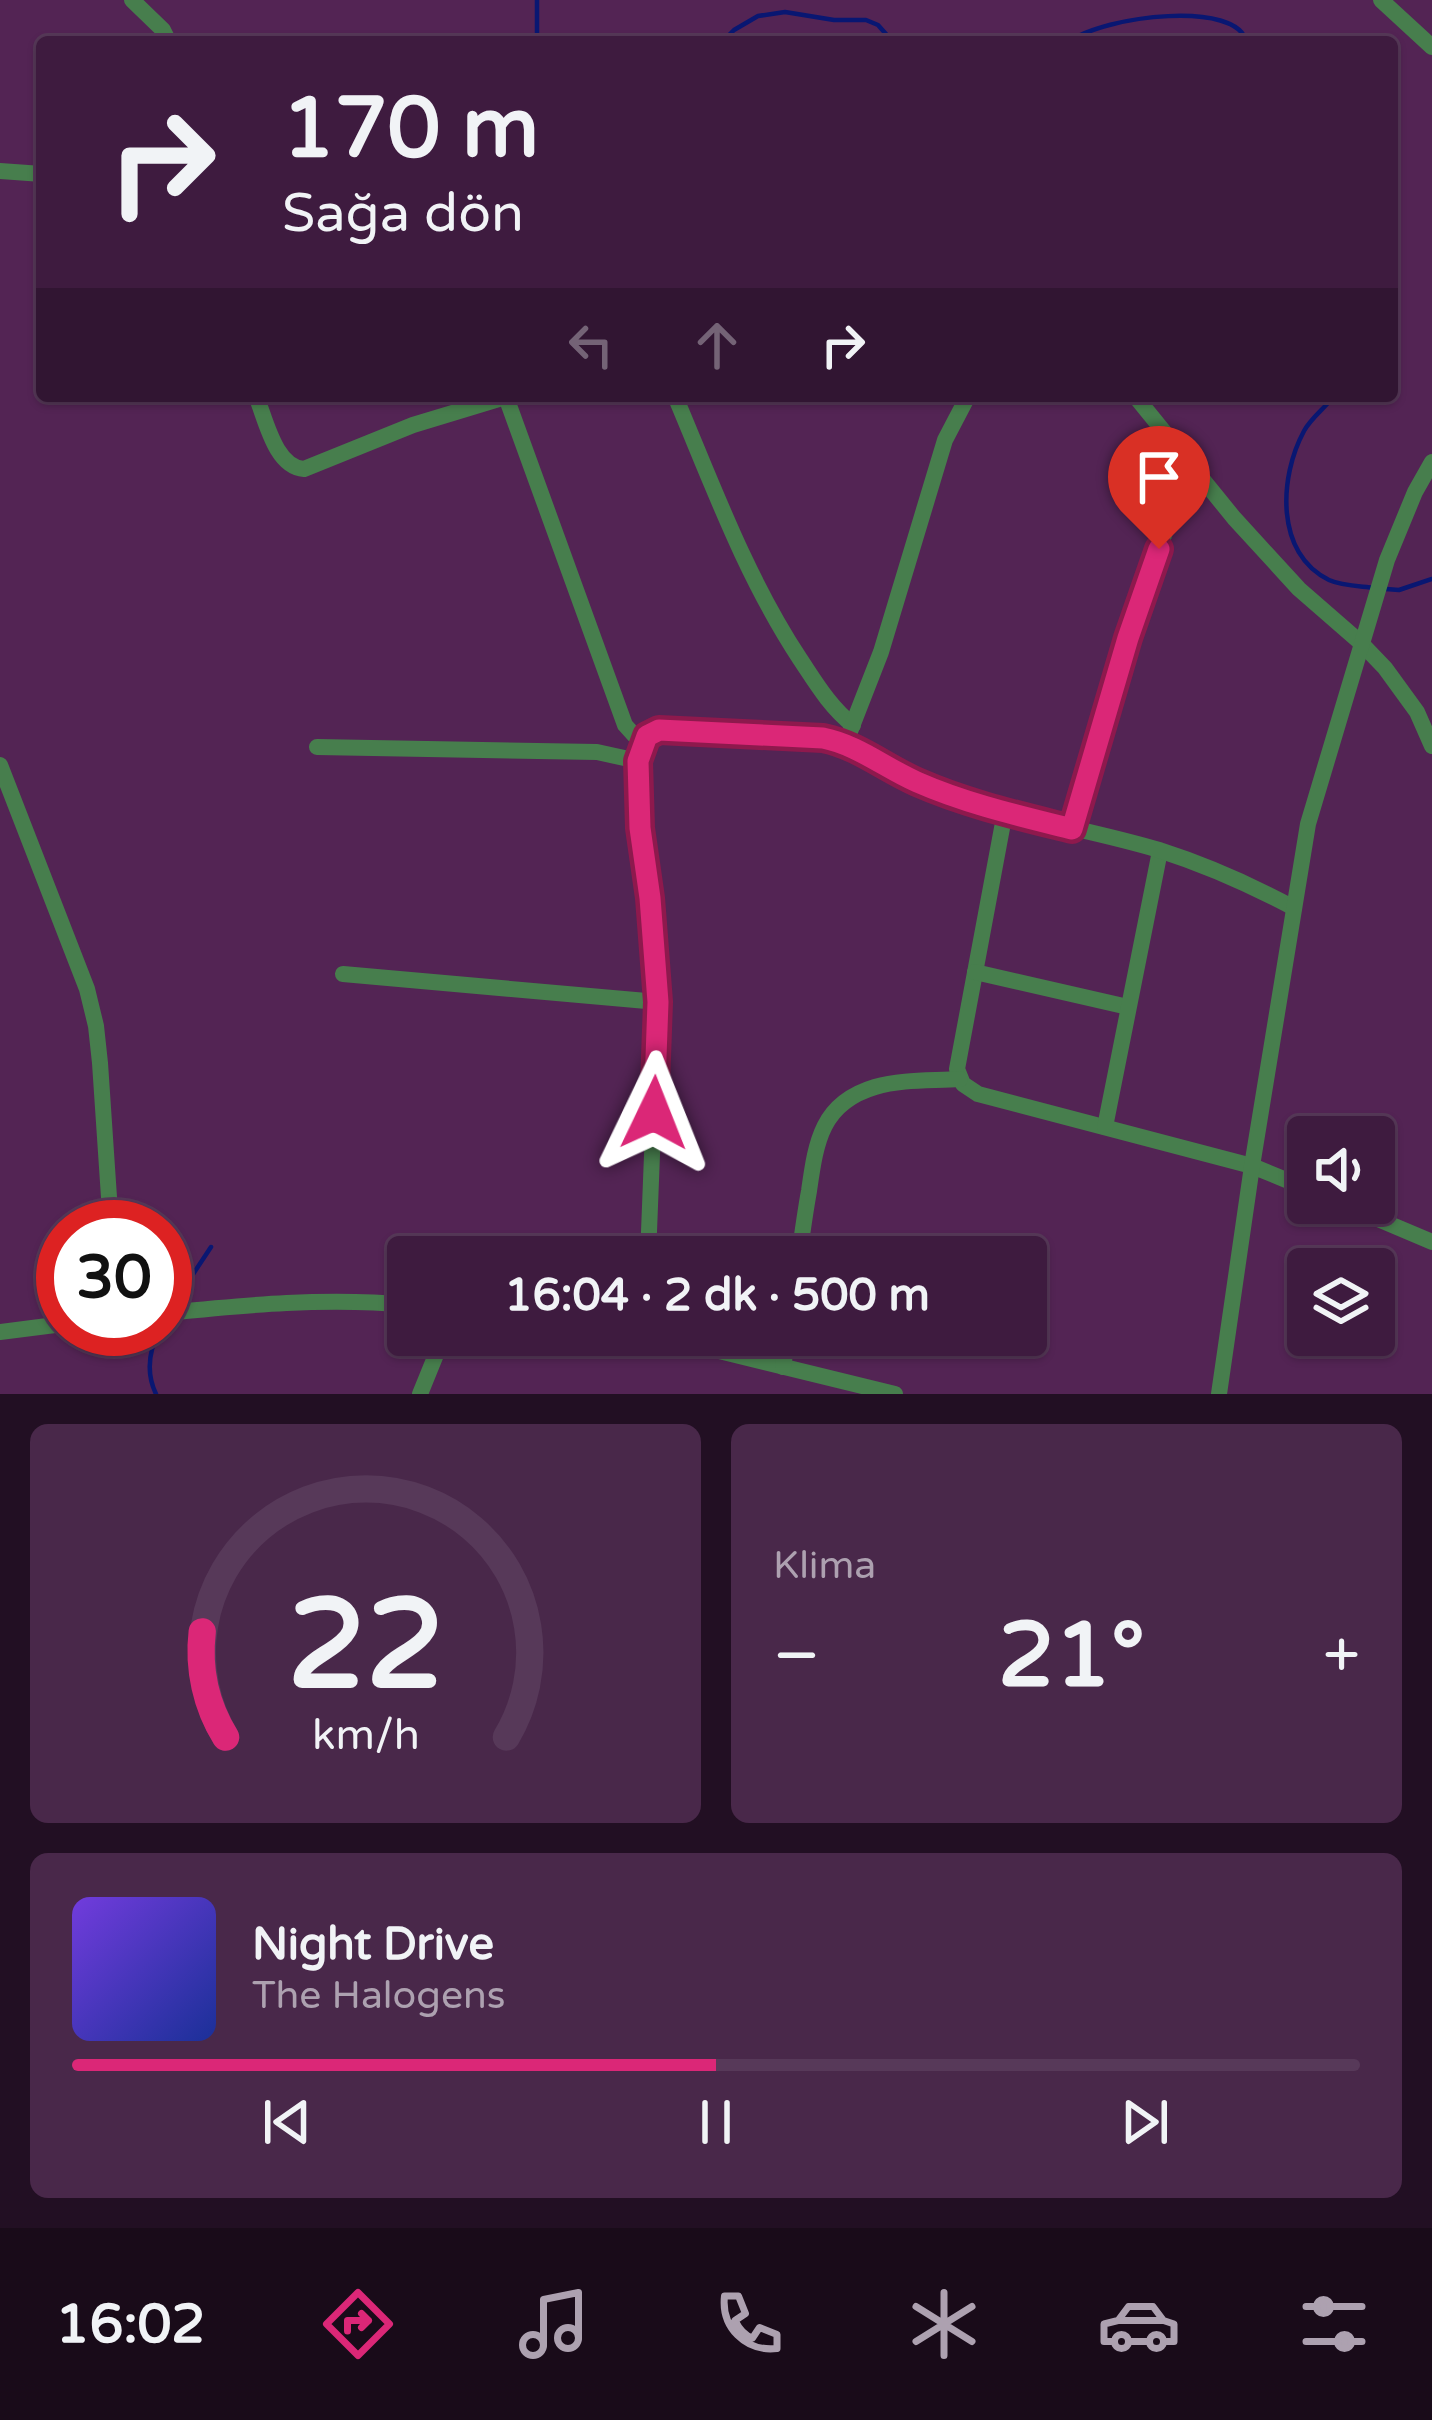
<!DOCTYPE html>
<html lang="tr">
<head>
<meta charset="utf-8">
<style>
	body { margin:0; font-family:"Varela Round",sans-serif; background:#49284a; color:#f1f3f6; height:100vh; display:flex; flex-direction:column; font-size:45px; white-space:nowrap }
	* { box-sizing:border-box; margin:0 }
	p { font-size:39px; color:#ada1b0 }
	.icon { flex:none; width:66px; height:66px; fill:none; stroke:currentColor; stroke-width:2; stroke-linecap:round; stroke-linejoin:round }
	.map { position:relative; height:1394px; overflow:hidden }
	.drawer { display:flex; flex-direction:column; gap:30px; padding:30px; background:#220f23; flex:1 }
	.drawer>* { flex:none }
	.banner { position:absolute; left:36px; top:36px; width:1362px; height:366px; border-radius:12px; box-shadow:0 3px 9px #0004,0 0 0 3px #573959; background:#3e1b3f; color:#f1f3f6; overflow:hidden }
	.fabs { position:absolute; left:1287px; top:1116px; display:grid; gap:24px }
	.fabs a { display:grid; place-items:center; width:108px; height:108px; border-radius:12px; background:#3e1b3f; box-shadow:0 3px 9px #0004,0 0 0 3px #573959; font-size:60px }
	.speed { position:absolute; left:36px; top:1200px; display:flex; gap:24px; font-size:60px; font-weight:700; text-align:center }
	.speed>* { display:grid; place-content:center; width:156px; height:156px; border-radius:50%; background:#3e1b3f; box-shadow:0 3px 9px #0004,0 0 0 3px #573959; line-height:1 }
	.speed .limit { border:18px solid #d22; background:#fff; color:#111 }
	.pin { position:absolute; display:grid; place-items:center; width:102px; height:102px; color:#fff; margin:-123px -51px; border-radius:50% 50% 50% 0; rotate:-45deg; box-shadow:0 0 12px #0007 }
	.pin .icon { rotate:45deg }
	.me { position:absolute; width:132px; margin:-66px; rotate:2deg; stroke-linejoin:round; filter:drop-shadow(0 0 9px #0008) }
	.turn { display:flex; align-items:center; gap:42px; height:252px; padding:0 48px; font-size:54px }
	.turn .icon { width:156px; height:156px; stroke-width:2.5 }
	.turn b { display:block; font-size:84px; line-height:102px }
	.lanes { display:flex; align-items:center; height:114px; padding:0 48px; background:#0003; justify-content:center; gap:60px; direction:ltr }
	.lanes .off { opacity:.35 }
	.big { font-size:90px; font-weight:700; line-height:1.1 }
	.drawer .card { flex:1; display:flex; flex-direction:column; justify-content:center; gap:18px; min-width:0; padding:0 42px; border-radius:18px; background:#49284a }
	.drawer .dial { align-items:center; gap:0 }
	.dial svg { height:312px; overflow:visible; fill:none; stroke:#573959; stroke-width:7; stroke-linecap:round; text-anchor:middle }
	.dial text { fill:#f1f3f6; stroke:none }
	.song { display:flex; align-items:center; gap:36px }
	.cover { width:144px; height:144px; border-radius:18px; background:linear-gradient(135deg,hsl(260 70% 55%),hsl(230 70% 35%)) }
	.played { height:12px; border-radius:6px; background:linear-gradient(90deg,#db2777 50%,#573959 50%) }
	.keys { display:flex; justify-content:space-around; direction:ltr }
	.heat { display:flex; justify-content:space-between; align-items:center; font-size:66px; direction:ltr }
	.drawer .tiles { flex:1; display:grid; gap:30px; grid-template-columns:1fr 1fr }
	.card:last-child { grid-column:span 2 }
	.trip { position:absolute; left:387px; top:1236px; width:660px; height:120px; border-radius:12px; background:#3e1b3f; box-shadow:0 3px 9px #0004,0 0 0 3px #573959; font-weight:700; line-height:120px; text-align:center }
	.tabs { display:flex; height:192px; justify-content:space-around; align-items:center; background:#190b19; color:#ada1b0 }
	.tabs .icon { width:84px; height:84px }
	.tabs .on { color:#db2777 }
	.tabs b { font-size:54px; color:#f1f3f6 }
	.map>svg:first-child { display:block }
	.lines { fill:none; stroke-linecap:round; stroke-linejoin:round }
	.stream { stroke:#091772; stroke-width:4.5 }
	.minor { stroke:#477e4d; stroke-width:16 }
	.route-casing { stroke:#8e194d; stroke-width:30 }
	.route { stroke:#db2777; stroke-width:21 }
</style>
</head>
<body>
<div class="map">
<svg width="1432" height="1394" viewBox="0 0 1432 1394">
	<rect width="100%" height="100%" fill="#532454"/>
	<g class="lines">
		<g class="stream">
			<path d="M537,42v-42"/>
			<path d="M722,42l12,-12 24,-14 27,-4 49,8h32l12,5 15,17"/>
			<path d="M1069,42c35,-27 170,-42 177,0"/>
			<path d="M1334,396c-9,12 -23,22 -30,35 -25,46 -29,123 25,149 13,6 31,6 46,8"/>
			<path d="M1386,589l13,1 33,-11"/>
			<path d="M170,1309l41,-62"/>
			<path d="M156,1394c-10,-21 -7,-44 4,-65"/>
		</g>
		<g class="minor">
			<path d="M132,0l31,30 6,12"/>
			<path d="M1381,0l51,47"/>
			<path d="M0,171l42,3"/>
			<path d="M256,396c10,24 19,71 48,73l109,-44 96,-29"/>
			<path d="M675,396c38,90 71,181 125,263 16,24 30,48 53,66"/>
			<path d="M1135,396l99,122 65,71 62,54 24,25 32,44 15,34"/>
			<path d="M506,397l119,328 18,20"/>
			<path d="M849,734l32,-82 64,-212 23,-44"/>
			<path d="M317,747l280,5 41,9"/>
			<path d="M0,765l87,224 9,37 4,37 11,164"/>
			<path d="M1005,812l-48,257 6,15 15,10 274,72 56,23"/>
			<path d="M1073,829l55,-191 62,-177"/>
			<path d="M975,972l153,35"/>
			<path d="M343,974l315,28"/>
			<path d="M1105,1127l55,-276"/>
			<path d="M1340,1203l92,39"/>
			<path d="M648,1257l10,-255 -9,-104 -9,-70 -2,-67 9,-25 12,-5 154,6c48,5 89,40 134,57 69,25 142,35 212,56 47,15 92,35 135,58"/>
			<path d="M799,1257c3,-22 6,-44 10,-66 7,-49 12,-88 66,-104 27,-8 58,-6 85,-8"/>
			<path d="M165,1313c81,-8 162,-16 243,-8"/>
			<path d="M0,1332l63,-8"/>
			<path d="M654,1335l241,59"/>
			<path d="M783,1367l5,-32"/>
			<path d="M420,1394l24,-59"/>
			<path d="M1219,1394l33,-228 56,-342 79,-264 28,-68 17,-30"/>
		</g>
	</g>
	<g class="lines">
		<g class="route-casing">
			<path id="route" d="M654,1113l4,-111 -8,-104 -10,-70 -2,-67 9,-25 12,-6 164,8c35,7 62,30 94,44 50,22 103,34 155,47l56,-191 31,-89"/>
		</g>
		<use href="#route" class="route"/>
	</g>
</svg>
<div class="fabs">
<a><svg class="icon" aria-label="sound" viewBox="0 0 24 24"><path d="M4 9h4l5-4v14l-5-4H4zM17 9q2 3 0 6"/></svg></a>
<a><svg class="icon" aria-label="layers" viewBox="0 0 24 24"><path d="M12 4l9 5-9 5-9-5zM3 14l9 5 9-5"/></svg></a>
</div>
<div class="speed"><div class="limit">30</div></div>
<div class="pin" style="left:1159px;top:549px;background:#d93025"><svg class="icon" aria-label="arrive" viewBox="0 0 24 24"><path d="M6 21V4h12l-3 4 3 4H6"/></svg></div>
<svg class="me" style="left:654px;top:1113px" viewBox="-20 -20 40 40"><path d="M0-17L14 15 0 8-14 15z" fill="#db2777" stroke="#fff" stroke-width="4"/></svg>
<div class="trip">16:04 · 2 dk · 500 m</div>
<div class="banner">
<div class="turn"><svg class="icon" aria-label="right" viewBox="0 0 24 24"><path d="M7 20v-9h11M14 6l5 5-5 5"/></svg><div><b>170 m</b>Sağa dön</div></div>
<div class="lanes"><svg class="icon off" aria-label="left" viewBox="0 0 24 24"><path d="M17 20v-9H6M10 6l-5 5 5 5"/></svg><svg class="icon off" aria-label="ahead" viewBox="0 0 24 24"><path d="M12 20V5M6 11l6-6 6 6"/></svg><svg class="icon" aria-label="right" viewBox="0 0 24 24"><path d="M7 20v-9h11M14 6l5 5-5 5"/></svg></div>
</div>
</div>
<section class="drawer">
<div class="tiles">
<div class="card dial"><svg viewBox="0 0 100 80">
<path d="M14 69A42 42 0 1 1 86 69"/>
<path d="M14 69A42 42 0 0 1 8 42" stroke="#db2777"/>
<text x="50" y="56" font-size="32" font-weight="700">22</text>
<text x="50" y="72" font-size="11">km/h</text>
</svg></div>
<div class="card"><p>Klima</p>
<div class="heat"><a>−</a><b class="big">21°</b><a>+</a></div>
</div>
<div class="card">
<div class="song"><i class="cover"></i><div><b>Night Drive</b><p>The Halogens</p></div></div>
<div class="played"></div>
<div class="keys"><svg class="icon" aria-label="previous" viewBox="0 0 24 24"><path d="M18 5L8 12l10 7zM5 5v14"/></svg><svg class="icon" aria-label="pause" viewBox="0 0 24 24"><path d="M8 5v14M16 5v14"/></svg><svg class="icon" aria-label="next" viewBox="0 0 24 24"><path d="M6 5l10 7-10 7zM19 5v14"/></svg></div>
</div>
</div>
</section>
<nav class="tabs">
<b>16:02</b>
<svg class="icon on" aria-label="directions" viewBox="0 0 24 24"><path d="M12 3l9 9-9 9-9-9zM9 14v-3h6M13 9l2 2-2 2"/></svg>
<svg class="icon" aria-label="music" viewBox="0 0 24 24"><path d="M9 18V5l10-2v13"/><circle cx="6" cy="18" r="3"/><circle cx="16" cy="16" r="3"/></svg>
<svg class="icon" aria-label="phone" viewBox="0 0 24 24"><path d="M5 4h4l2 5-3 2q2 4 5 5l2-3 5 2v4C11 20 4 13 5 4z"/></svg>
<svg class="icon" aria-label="climate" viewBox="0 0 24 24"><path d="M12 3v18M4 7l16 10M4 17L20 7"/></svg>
<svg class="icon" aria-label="car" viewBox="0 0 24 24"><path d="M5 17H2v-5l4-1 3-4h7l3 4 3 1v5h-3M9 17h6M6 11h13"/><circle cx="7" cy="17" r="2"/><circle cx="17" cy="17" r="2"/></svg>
<svg class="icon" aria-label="filters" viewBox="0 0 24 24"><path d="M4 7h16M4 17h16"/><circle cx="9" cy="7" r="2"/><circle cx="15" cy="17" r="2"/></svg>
</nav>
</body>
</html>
